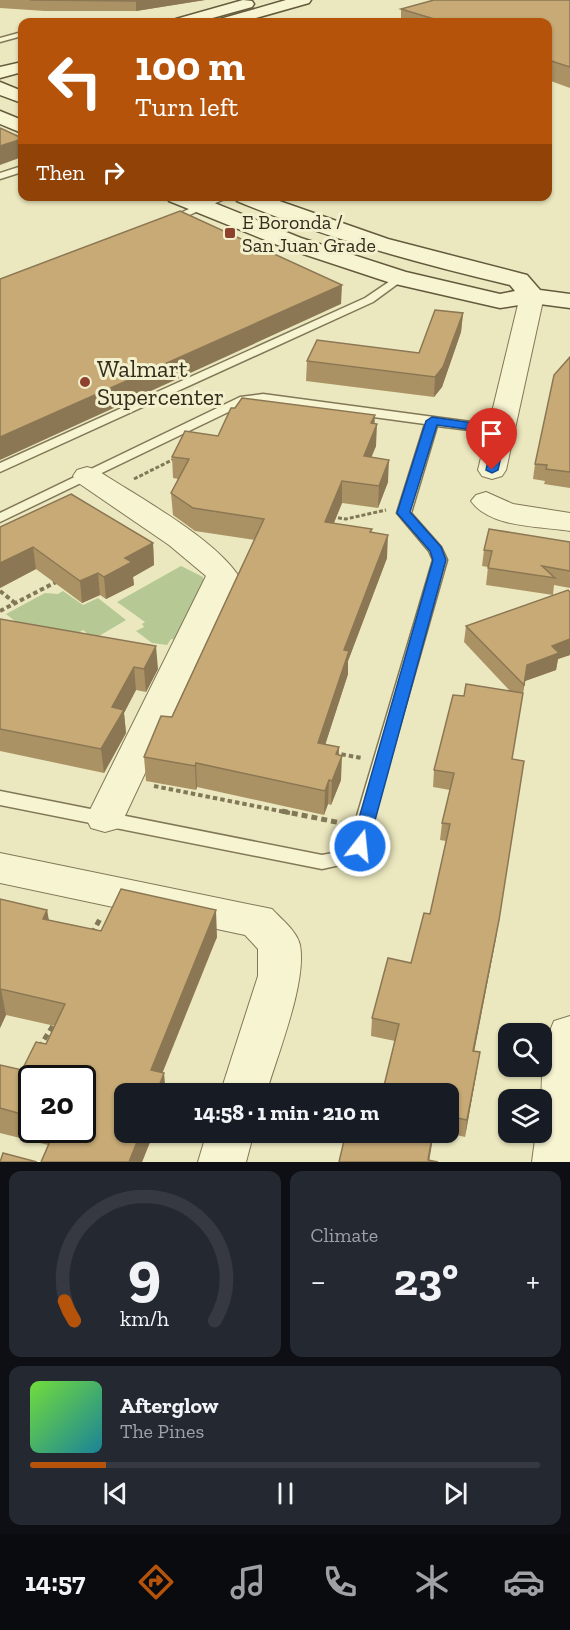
<!DOCTYPE html>
<html lang="en">
<head>
<meta charset="utf-8">
<style>
	body { margin:0; font-family:"Zilla Slab",serif; background:#242831; color:#f1f3f6; height:100vh; display:flex; flex-direction:column; font-size:22px; white-space:nowrap }
	* { box-sizing:border-box; margin:0 }
	p { font-size:20px; color:#9ea1a6 }
	.icon { flex:none; width:33px; height:33px; fill:none; stroke:currentColor; stroke-width:2; stroke-linecap:round; stroke-linejoin:round }
	.map { position:relative; height:1162px; overflow:hidden }
	.drawer { display:flex; flex-direction:column; gap:9px; padding:9px; background:#0d0f14; flex:1 }
	.drawer>* { flex:none }
	.banner { position:absolute; left:18px; top:18px; width:534px; height:183px; border-radius:12px; box-shadow:0 2px 4px #0004; background:#b45309; color:#fff; overflow:hidden }
	.tools { position:absolute; left:498px; top:1023px; display:grid; gap:12px }
	.tools a { display:grid; place-items:center; width:54px; height:54px; border-radius:12px; background:#171b24; box-shadow:0 2px 4px #0004; font-size:30px }
	.speed { position:absolute; left:18px; top:1065px; display:flex; gap:12px; font-size:30px; font-weight:700; text-align:center }
	.speed>* { display:grid; place-content:center; width:78px; height:78px; border-radius:50%; background:#171b24; box-shadow:0 2px 4px #0004; line-height:1 }
	.speed .limit { border:3px solid #111; border-radius:9px; background:#fff; color:#111 }
	.pin { position:absolute; display:grid; place-items:center; width:51px; height:51px; color:#fff; margin:-62px -26px; border-radius:50% 50% 50% 0; rotate:-45deg; box-shadow:0 0 6px #0007 }
	.pin .icon { rotate:45deg }
	.me { position:absolute; width:66px; margin:-33px; rotate:16deg; stroke-linejoin:round; filter:drop-shadow(0 0 4px #0008) }
	.turn { display:flex; align-items:center; gap:21px; height:126px; padding:0 18px; font-size:27px }
	.turn .icon { width:78px; height:78px; stroke-width:2.5 }
	.turn b { display:block; font-size:42px; line-height:51px }
	.then { display:flex; align-items:center; height:57px; padding:0 18px; background:#0003; gap:12px; font-size:22px }
	.big { font-size:45px; font-weight:700; line-height:1.1 }
	.drawer .tile { flex:1; display:flex; flex-direction:column; justify-content:center; gap:9px; min-width:0; padding:0 21px; border-radius:12px; background:#242831 }
	.drawer .dial { align-items:center; gap:0 }
	.dial svg { height:156px; overflow:visible; fill:none; stroke:#363941; stroke-width:7; stroke-linecap:round; text-anchor:middle }
	.dial text { fill:#f1f3f6; stroke:none }
	.song { display:flex; align-items:center; gap:18px }
	.cover { width:72px; height:72px; border-radius:9px; background:linear-gradient(135deg,hsl(100 70% 55%),hsl(190 70% 35%)) }
	.played { height:6px; border-radius:3px; background:linear-gradient(90deg,#b45309 15%,#363941 15%) }
	.keys { display:flex; justify-content:space-around; direction:ltr }
	.heat { display:flex; justify-content:space-between; align-items:center; font-size:33px; direction:ltr }
	.drawer .tiles { flex:1; display:grid; gap:9px; grid-template-columns:1fr 1fr }
	.tile:last-child { grid-column:span 2 }
	.trip { position:absolute; left:114px; top:1083px; width:345px; height:60px; border-radius:12px; background:#171b24; box-shadow:0 2px 4px #0004; font-weight:700; line-height:60px; text-align:center }
	.tabs { display:flex; height:96px; justify-content:space-around; align-items:center; background:#090b0e; color:#9ea1a6 }
	.tabs .icon { width:42px; height:42px }
	.tabs .current { color:#b45309 }
	.tabs b { font-size:27px; color:#f1f3f6 }
	.map>svg:first-child { display:block }
	.green { fill:#b6c894 }
	.lines { fill:none; stroke-linecap:round; stroke-linejoin:round }
	.service-casing { stroke:#827858; stroke-width:3 }
	.minor-casing { stroke:#827858; stroke-width:2 }
	.secondary-casing { stroke:#64593c; stroke-width:3 }
	.path-far2 { stroke:#827858; stroke-width:3; stroke-dasharray:4 2; stroke-linecap:butt }
	.path-far1 { stroke:#827858; stroke-width:4; stroke-dasharray:4.5 3; stroke-linecap:butt }
	.path { stroke:#827858; stroke-width:5; stroke-dasharray:6 4; stroke-linecap:butt }
	.service { fill:#f6f4d1; fill-rule:evenodd }
	.minor { fill:#f6f4d1; fill-rule:evenodd }
	.secondary { fill:#f6f4d1; fill-rule:evenodd }
	.wall { fill:#ab9265; fill-rule:evenodd }
	.shaded-wall { fill:#8b7753 }
	.building { fill:#c7aa76; stroke:#8b7753; stroke-width:1.5 }
	.route { fill:#1a73e8; stroke:#114b97; stroke-width:1.5 }
	.poi-dot { fill:#8e412c; stroke:#f3f0ce; stroke-width:2 }
	.labels { text-anchor:middle; dominant-baseline:central; stroke-width:6; stroke-linejoin:round; paint-order:stroke }
	.far-poi-label { font-size:20px; fill:#322c1c; stroke:#f3f0ce; text-anchor:start }
	.poi-label { font-size:24px; fill:#322c1c; stroke:#f3f0ce; text-anchor:start }
</style>
</head>
<body>
<div class="map">
<svg width="570" height="1162" viewBox="0 0 570 1162">
	<rect width="100%" height="100%" fill="#ebe8bf"/>
	<g class="green">
		<path d="M181,566l22,11 1,9 -27,54 -6,-1 -4,6 -15,-2 -16,-12 8,-4 -2,-3 3,-2 -28,-20z"/>
		<path d="M63,591l20,14 15,-7 28,22 -32,19 -11,-9 -16,10 -43,-12 -18,-14 39,-21 13,1z"/>
	</g>
	<g class="lines">
		<g class="service-casing">
			<g id="service">
				<path d="M22,32v4l-22,6v-4z"/>
				<path d="M22,166v6l-22,7v-6z"/>
				<path d="M217,196h14l-59,27 -9,-2z"/>
				<path d="M399,275l5,3 -1,2 -30,22 -373,170v-9l365,-165z"/>
				<path d="M263,394l238,32 6,4 -6,4 -64,-8 -26,87 30,34 6,13 -84,295 -14,8 -27,6 -322,-64v-14l322,64 16,-3 10,-6 85,-286 -4,-9 -32,-38 28,-89 -162,-22 -16,1 -247,119v-9l240,-116z"/>
			</g>
		</g>
		<g class="minor-casing">
			<g id="minor">
				<path d="M532,289l8,2 4,5 -38,174 -4,6 -10,3 -10,-3 -4,-6 42,-174 4,-5z"/>
				<path d="M87,467l10,3c41,27 114,66 141,105l-114,243 -5,10 -14,4 -14,-4 -5,-10 120,-242 -37,-31 -92,-63 -4,-6 4,-6z"/>
				<path d="M486,492l27,12 57,9v18c-30,-5 -80,-3 -99,-30l5,-6z"/>
				<path d="M0,853l272,56c9,10 25,22 28,36 7,38 -23,110 -34,149h-46l38,-118v-27l-13,-14 -245,-52z"/>
				<path d="M570,1016v146h-38l4,-30h6c0,-35 -4,-76 12,-111z"/>
				<path d="M207,1132h47l-8,30h-48z"/>
			</g>
		</g>
		<g class="secondary-casing">
			<g id="secondary">
				<path d="M243,0l9,1 2,3 -2,3 -54,15h-24l2,-3z"/>
				<path d="M286,0h25l-2,3 -67,19h-24l2,-3z"/>
				<path d="M22,62v10l-22,6v-11z"/>
				<path d="M0,82l22,9v12l-22,-8z"/>
				<path d="M0,111l22,9v13l-22,-9z"/>
				<path d="M167,196h30l104,42 105,34 94,22 15,-3 -5,-6c-93,-22 -184,-47 -273,-84l-2,-5h30l123,43 139,36 13,15 30,4v14l-38,-5 -32,5 -109,-25 -106,-35 -116,-47z"/>
			</g>
		</g>
		<g class="path-far2">
			<path d="M134,479l42,-21"/>
			<path d="M332,517l14,2 40,-9"/>
		</g>
		<g class="path-far1">
			<path d="M0,591l15,12"/>
			<path d="M0,611l58,-30"/>
			<path d="M334,753l28,5"/>
			<path d="M154,786l136,27"/>
		</g>
		<g class="path">
			<path d="M282,811l59,12"/>
			<path d="M92,934l9,-17"/>
			<path d="M39,1048l15,-24"/>
		</g>
		<use href="#service" class="service"/>
		<use href="#minor" class="minor"/>
		<use href="#secondary" class="secondary"/>
	</g>
	<g class="wall">
		<path d="M0,0h205l-69,11h-91l-45,-3z"/>
		<path d="M570,0v88l-22,-8v-58h-147v-13z"/>
		<path d="M463,313l-2,19 -19,55 -8,10 -128,-16 1,-20 112,-8z"/>
		<path d="M570,357v131l-26,-4 1,-3 -12,-2 2,-15z"/>
		<path d="M374,424l2,22 -5,11 17,25 -10,26 -36,-5 -8,20 38,9 15,26 -39,103v13l-23,71 14,2 -1,8 3,25 -10,25 -3,-1 -4,11 -127,-28 -1,3 -50,-9 -2,-24 28,-40 83,-177 -60,-9 -22,-16 -2,-22 7,-14 -5,-1 -1,-21 46,-21z"/>
		<path d="M0,527l153,16 1,22 -21,12 1,8 -28,14 -6,-4 -18,8 -46,-34 -36,19z"/>
		<path d="M570,542v46l-16,-3 -1,10 -67,-10 2,-18 -6,-1 2,-16z"/>
		<path d="M570,592v63l-12,4 -2,11 -31,11 -13,78 -16,179 -22,113 3,19 -12,67 -21,-5h4v-38l-53,-53 -24,-5 1,-18 39,-55 19,-49 16,-73 -6,-1 2,-17 8,-33 -17,-3 1,-17 30,-74 46,-5 -46,-49 2,-16z"/>
		<path d="M0,619l158,50 -12,23 -10,-2 -12,23 2,20 -22,40 -104,-22z"/>
		<path d="M0,899l47,11 2,10 52,11 116,6 -93,195h30l-12,30h-101l7,-17 -48,-12v-68l22,5 24,-26 9,-18 -49,-11 -6,13zM32,1078l50,52h-50z"/>
	</g>
	<g class="shaded-wall">
		<path d="M141,0h64l-69,11v-10z"/>
		<path d="M22,139v18l-22,8v-19z"/>
		<path d="M342,285l-1,19 -341,156v-23z"/>
		<path d="M463,313l-2,19 -19,55 -8,10 1,-20z"/>
		<path d="M375,415l-1,17 3,-8 -1,22 -13,32 1,-22 7,-33z"/>
		<path d="M389,460l-1,22 -10,26 1,-22z"/>
		<path d="M342,481v22l-17,41v-22z"/>
		<path d="M388,535l-1,23 -39,103v13l-30,93v-24l26,-93z"/>
		<path d="M153,543l1,22 -21,12 1,8 -28,14 -2,-22 21,-19z"/>
		<path d="M33,547l3,22 -36,19v-25z"/>
		<path d="M98,573l2,22 -18,8 -2,-22z"/>
		<path d="M570,639v16l-12,4 -2,11 -31,11 -4,21 6,-37 25,-19z"/>
		<path d="M156,646l2,23 -12,23 -2,-23z"/>
		<path d="M134,667l2,23 -12,23 2,20 -22,40 -3,-24 11,-42z"/>
		<path d="M339,747l-1,19 4,-10 -1,24 -10,25 1,-24 4,-27z"/>
		<path d="M524,761l-28,177 -25,130 2,-17z"/>
		<path d="M196,763l1,24 -1,3 -1,-24z"/>
		<path d="M329,780l-1,24 -4,11 1,-24z"/>
		<path d="M47,910l4,26 -8,-17z"/>
		<path d="M216,910l1,27 -63,157 -3,-24z"/>
		<path d="M1,989l5,26 -6,13v-37z"/>
		<path d="M480,1052l-3,18 -12,67 2,-17z"/>
		<path d="M164,1073l2,21h-10z"/>
		<path d="M141,1132h13l-12,30h-13z"/>
		<path d="M433,1132h1l-5,30h-1z"/>
	</g>
	<g class="building">
		<path d="M30,0h111l-5,1z"/>
		<path d="M434,0h136v67l-22,-7v-38h-104l-43,-13z"/>
		<path d="M0,128l22,10v1l-22,7z"/>
		<path d="M180,211l162,74 -342,152v-158z"/>
		<path d="M435,310l28,3 -20,54 -8,10 -128,-16 10,-21 102,13z"/>
		<path d="M570,357v115l-24,-3 1,-4 -12,-1 19,-89z"/>
		<path d="M242,398l133,17 -4,8 6,1 -13,32 25,4 -10,26 -37,-5 -17,41 47,7 -2,3 18,3 -44,115 5,1 -31,92 21,4 -3,7 6,2 -10,25 -3,-1 -4,11 -129,-28 -1,3 -51,-9 17,-41 11,1 92,-198 -71,-11 -22,-15 18,-34 -17,-2 13,-26 33,5 13,-28h4z"/>
		<path d="M71,494l82,49 -28,15 7,4 -28,15 -6,-4 -18,8 -47,-34 -33,16v-36z"/>
		<path d="M489,529l81,13v29l-28,-5 13,12 -67,-10 4,-17 -8,-1z"/>
		<path d="M568,590l2,2v47l-18,7 7,7 -32,12 -3,20 -58,-59z"/>
		<path d="M0,619l156,27 -12,23 -10,-2 -22,40 12,3 -23,39 -101,-20z"/>
		<path d="M466,684l57,9 -11,66 12,2 -25,159 -26,131 7,1 -13,68 -19,-4v-22h-66l17,-70 -27,-6 16,-60 23,5 13,-50 6,1 20,-90 -8,-1 12,-50 -20,-3 19,-75 11,1z"/>
		<path d="M121,889l95,21 -65,160 13,3 -8,21h-32v38h17l-12,30h-88l14,-32h27v-52h-50v39l-32,-9v-43l22,5 14,-28 10,2 19,-40 -64,-15 -1,2v-92l47,11 -4,9 58,12z"/>
		<path d="M346,1132h87l-5,28 10,2h-99z"/>
		<path d="M3,1153l34,9h-37z"/>
	</g>
	<path class="route" d="M432,417l69,10 6,3 -9,40 -6,3 -6,-3 8,-37 -57,-8 -27,87 31,35 5,13 -78,286 -2,4h-12l-3,-4 82,-286 -3,-9 -33,-38 29,-92z"/>
	<g class="poi-dot">
		<rect x="224" y="227" width="12" height="12" rx="3"/>
		<circle cx="85" cy="382" r="6"/>
	</g>
	<g class="labels">
		<g class="far-poi-label">
			<text x="242" y="222">E Boronda /<tspan x="242" dy="23">San Juan Grade</tspan></text>
		</g>
		<g class="poi-label">
			<text x="97" y="368">Walmart<tspan x="97" dy="28">Supercenter</tspan></text>
		</g>
	</g>
</svg>
<div class="tools">
<a><svg class="icon" aria-label="search" viewBox="0 0 24 24"><circle cx="10" cy="10" r="6"/><path d="M15 15l6 6"/></svg></a>
<a><svg class="icon" aria-label="layers" viewBox="0 0 24 24"><path d="M12 4l9 5-9 5-9-5zM3 14l9 5 9-5"/></svg></a>
</div>
<div class="speed"><div class="limit">20</div></div>
<div class="pin" style="left:492px;top:470px;background:#d93025"><svg class="icon" aria-label="arrive" viewBox="0 0 24 24"><path d="M6 21V4h12l-3 4 3 4H6"/></svg></div>
<svg class="me" style="left:360px;top:846px" viewBox="-20 -20 40 40"><circle r="17" fill="#1a73e8" stroke="#fff" stroke-width="3"/><path d="M0-11L8 9 0 5-8 9z" fill="#fff"/></svg>
<div class="trip">14:58 · 1 min · 210 m</div>
<div class="banner">
<div class="turn"><svg class="icon" aria-label="left" viewBox="0 0 24 24"><path d="M17 20v-9H6M10 6l-5 5 5 5"/></svg><div><b>100 m</b>Turn left</div></div>
<div class="then">Then<svg class="icon" aria-label="right" viewBox="0 0 24 24"><path d="M7 20v-9h11M14 6l5 5-5 5"/></svg></div>
</div>
</div>
<section class="drawer">
<div class="tiles">
<div class="tile dial"><svg viewBox="0 0 100 80">
<path d="M14 69A42 42 0 1 1 86 69"/>
<path d="M14 69A42 42 0 0 1 9 59" stroke="#b45309"/>
<text x="50" y="56" font-size="32" font-weight="700">9</text>
<text x="50" y="72" font-size="11">km/h</text>
</svg></div>
<div class="tile"><p>Climate</p>
<div class="heat"><a>−</a><b class="big">23°</b><a>+</a></div>
</div>
<div class="tile">
<div class="song"><i class="cover"></i><div><b>Afterglow</b><p>The Pines</p></div></div>
<div class="played"></div>
<div class="keys"><svg class="icon" aria-label="previous" viewBox="0 0 24 24"><path d="M18 5L8 12l10 7zM5 5v14"/></svg><svg class="icon" aria-label="pause" viewBox="0 0 24 24"><path d="M8 5v14M16 5v14"/></svg><svg class="icon" aria-label="next" viewBox="0 0 24 24"><path d="M6 5l10 7-10 7zM19 5v14"/></svg></div>
</div>
</div>
</section>
<nav class="tabs">
<b>14:57</b>
<svg class="icon current" aria-label="directions" viewBox="0 0 24 24"><path d="M12 3l9 9-9 9-9-9zM9 14v-3h6M13 9l2 2-2 2"/></svg>
<svg class="icon" aria-label="music" viewBox="0 0 24 24"><path d="M9 18V5l10-2v13"/><circle cx="6" cy="18" r="3"/><circle cx="16" cy="16" r="3"/></svg>
<svg class="icon" aria-label="phone" viewBox="0 0 24 24"><path d="M5 4h4l2 5-3 2q2 4 5 5l2-3 5 2v4C11 20 4 13 5 4z"/></svg>
<svg class="icon" aria-label="climate" viewBox="0 0 24 24"><path d="M12 3v18M4 7l16 10M4 17L20 7"/></svg>
<svg class="icon" aria-label="car" viewBox="0 0 24 24"><path d="M5 17H2v-5l4-1 3-4h7l3 4 3 1v5h-3M9 17h6M6 11h13"/><circle cx="7" cy="17" r="2"/><circle cx="17" cy="17" r="2"/></svg>
</nav>
</body>
</html>
